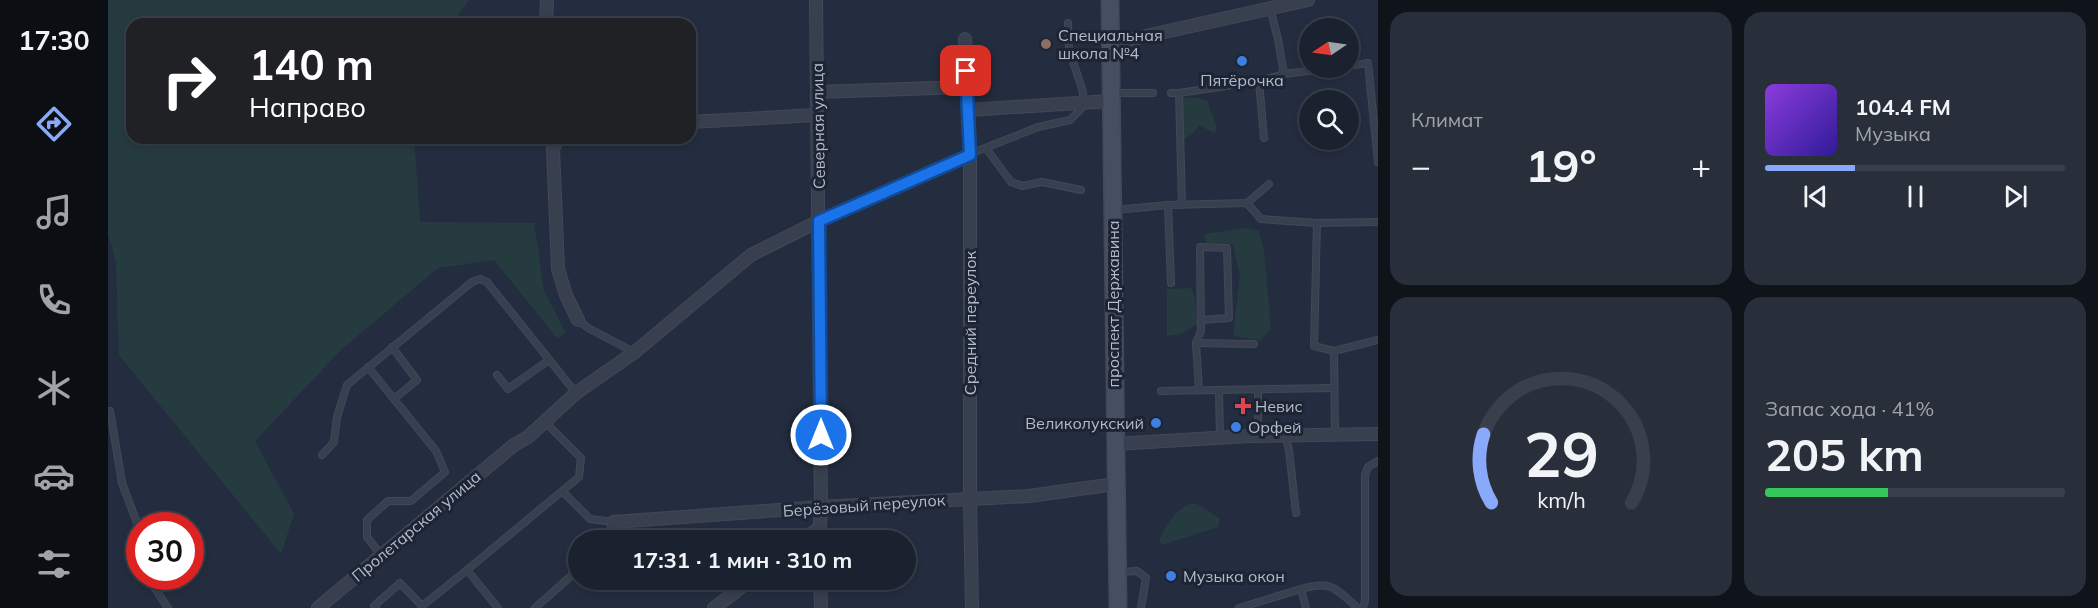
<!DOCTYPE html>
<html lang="ru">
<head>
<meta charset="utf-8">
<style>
	body { margin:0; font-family:Mulish,sans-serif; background:#282f3b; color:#f1f3f6; height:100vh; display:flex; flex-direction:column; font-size:22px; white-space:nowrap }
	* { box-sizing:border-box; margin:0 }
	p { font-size:20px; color:#a0a4aa }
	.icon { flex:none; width:33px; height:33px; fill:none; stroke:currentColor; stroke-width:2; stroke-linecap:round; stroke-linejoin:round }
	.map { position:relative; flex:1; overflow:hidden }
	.drawer { display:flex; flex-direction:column; gap:12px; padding:12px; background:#0f131a; width:720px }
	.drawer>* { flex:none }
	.hud { position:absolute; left:18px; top:18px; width:570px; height:126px; border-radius:18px; box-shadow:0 3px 9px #0003,0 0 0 2px #393f4b; background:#202124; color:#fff; overflow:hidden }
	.needle { width:39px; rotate:257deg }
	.buttons { position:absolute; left:1191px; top:18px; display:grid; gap:12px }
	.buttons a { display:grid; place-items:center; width:60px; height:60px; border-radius:50%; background:#1b222f; box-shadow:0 3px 9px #0003,0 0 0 2px #393f4b; font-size:30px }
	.speed { position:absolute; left:18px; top:512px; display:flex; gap:12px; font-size:30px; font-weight:700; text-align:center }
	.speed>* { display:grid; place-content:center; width:78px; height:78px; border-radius:50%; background:#1b222f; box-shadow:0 3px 9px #0003,0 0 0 2px #393f4b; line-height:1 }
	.speed .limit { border:9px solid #d22; background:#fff; color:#111 }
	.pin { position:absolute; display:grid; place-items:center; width:51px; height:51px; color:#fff; margin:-26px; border-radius:12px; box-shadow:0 3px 9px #0006 }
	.me { position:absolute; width:66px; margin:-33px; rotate:0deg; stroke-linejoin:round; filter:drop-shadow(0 0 4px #0008) }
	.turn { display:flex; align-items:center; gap:21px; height:126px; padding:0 24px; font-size:27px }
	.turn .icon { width:78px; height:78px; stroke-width:2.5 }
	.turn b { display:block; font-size:42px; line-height:51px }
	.big { font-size:45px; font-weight:700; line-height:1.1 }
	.drawer .tile { flex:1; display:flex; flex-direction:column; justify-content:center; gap:9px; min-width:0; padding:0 21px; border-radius:18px; background:#282f3b }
	.drawer .dial { align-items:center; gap:0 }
	.dial svg { height:156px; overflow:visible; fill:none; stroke:#393f4b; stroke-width:7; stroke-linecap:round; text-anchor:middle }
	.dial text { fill:#f1f3f6; stroke:none }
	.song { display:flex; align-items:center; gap:18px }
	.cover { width:72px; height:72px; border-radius:9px; background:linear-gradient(135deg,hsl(270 70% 55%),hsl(250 70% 35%)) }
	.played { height:6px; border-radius:3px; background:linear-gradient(90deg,#89aafa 30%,#393f4b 30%) }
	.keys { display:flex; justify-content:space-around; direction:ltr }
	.heat { display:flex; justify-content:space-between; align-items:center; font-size:33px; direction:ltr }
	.charge { height:9px; border-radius:4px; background:linear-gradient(90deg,#34c759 41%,#393f4b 0) }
	.drawer .tiles { flex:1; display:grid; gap:12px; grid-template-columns:repeat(2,1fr) }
	.trip { position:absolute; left:460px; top:530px; width:348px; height:60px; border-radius:30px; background:#1b222f; box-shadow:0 3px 9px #0003,0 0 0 2px #393f4b; font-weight:700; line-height:60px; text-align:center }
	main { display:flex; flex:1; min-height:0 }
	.tab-bar { display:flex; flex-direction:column; width:108px; justify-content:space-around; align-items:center; background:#0b0e13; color:#a0a4aa }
	.tab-bar .icon { width:42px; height:42px }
	.tab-bar .selected { color:#89aafa }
	.tab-bar b { font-size:27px; color:#f1f3f6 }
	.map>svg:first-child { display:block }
	.green { fill:#263b40 }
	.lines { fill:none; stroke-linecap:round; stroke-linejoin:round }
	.lane-casing { stroke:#414858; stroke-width:8 }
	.street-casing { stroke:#414858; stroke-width:14 }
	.secondary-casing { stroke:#414858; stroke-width:19 }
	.lane { stroke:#38404f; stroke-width:6 }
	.street { stroke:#38404f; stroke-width:12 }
	.secondary { stroke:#464e62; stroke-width:16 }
	.route-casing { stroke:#114b97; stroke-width:15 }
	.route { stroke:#1a73e8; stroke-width:10 }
	.education-dot { fill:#8d6e63; stroke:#1d2434; stroke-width:2 }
	.shop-dot { fill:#3f7fe0; stroke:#1d2434; stroke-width:2 }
	.health-dot { fill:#e0444e; stroke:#1d2434; stroke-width:2 }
	.labels { text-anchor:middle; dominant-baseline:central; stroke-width:6; stroke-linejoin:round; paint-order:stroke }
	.poi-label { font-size:16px; fill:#b4bbca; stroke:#1d2434; text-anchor:start }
	.street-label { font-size:16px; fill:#b4bbca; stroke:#1d2434 }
</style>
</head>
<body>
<main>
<nav class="tab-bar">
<b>17:30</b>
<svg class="icon selected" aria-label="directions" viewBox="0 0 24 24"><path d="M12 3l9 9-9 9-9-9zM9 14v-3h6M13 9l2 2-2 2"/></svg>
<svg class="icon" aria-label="music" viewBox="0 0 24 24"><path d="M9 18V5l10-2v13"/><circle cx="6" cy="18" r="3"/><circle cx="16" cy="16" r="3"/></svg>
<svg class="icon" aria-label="phone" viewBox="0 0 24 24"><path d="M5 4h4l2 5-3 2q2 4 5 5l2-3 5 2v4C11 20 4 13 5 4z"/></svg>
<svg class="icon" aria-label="climate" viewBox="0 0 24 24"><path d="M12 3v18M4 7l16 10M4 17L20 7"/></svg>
<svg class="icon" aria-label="car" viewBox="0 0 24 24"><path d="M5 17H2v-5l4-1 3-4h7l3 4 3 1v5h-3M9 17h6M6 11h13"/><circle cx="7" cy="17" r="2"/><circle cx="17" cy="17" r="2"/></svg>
<svg class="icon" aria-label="filters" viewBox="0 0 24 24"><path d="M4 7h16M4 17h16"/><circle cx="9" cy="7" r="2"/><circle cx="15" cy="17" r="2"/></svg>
</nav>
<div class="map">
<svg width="1270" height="608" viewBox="0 0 1270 608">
	<rect width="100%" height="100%" fill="#242d3f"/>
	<g class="green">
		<path d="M0,0h361l-11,15 7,9h-333v114h282l6,84 114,1 10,68 22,42 -9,5 -63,-78 -56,8 -95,80 -88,93 39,73 -13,40 -162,-199 -3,-92 -8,-30z"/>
		<path d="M1077,98h12l10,3 10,27 -3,5 -15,-8 -4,6 -11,9 -3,-38z"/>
		<path d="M1138,228l13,3 5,20 7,78 -11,11 -27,-4 7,-60 -7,-32 -27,-1 -2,-9z"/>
		<path d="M1083,288l4,12 2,24 -16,10 -14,2v-47z"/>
		<path d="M1086,503l7,3 19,13 -2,8 -56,18 -3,-5c8,-16 17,-33 35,-37z"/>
	</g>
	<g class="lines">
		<g class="lane-casing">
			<g id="lane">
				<path d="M1162,8l8,31 6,35"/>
				<path d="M1240,66l20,-3 10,99"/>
				<path d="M1004,93h41"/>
				<path d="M1063,93h8l3,112"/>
				<path d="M1071,93l80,-12"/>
				<path d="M1156,138l-5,-57 25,-7 49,-6"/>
				<path d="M878,148l25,34 11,4 20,-4 39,8"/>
				<path d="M862,154l68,-27 32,-7 11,-11 2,-17 -14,-43 -1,-26"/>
				<path d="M1139,203l14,16 56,4 -3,123 20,5 1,83"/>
				<path d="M1060,205l3,78"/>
				<path d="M1007,210l53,-5 79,-2 22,-19"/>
				<path d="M1209,223l61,-1"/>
				<path d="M471,320l9,8 46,24"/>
				<path d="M1088,343l58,1"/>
				<path d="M284,347l25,33 -23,19"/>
				<path d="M1226,351l44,-11"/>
				<path d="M260,367l68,84 9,21 -34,29h-23l-21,19v17l14,18"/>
				<path d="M389,375l11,14 41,-29"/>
				<path d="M1091,390l-3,-47 5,-12 -1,-84 27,1 2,70 -28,2"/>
				<path d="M1053,391l173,-3"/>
				<path d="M1111,391l1,46"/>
				<path d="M2,411l12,72 18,48"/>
				<path d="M1144,434l6,-4v-40"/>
				<path d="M1177,436l4,14 7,63"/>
				<path d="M214,455l12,-13 3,-25 10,-32 125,-103 8,-3 7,3 89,111"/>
				<path d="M455,492l27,27 23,3 -7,18"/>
				<path d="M1012,572l17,-1 9,7 -5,30"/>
				<path d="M43,576l1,8 16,24"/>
				<path d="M1193,589c32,-9 33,-1 57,19"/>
				<path d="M268,608l-2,-2 26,-23 22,23 45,-36"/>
				<path d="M390,608l-31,-38 112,-93 2,-19 -37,-37"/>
				<path d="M427,608l44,-39"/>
				<path d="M1131,608l62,-19 5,19"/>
				<path d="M1255,608l2,-7v-126l3,-8 10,-6"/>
			</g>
		</g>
		<g class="street-casing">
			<g id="street">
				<path d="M708,0l5,507 -2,33"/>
				<path d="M438,24l1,-24"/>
				<path d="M857,39l5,116v343l2,110"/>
				<path d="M1002,44l198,-44"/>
				<path d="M709,92l149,-5"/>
				<path d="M860,110l143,-9"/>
				<path d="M582,122l127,-7"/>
				<path d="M450,138l-5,11 5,120 8,26 12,25"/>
				<path d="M1006,444l135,-8 129,-2"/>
				<path d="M505,522l208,-15 208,-11 86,-12"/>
				<path d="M695,540l16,-12"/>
				<path d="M712,579l1,29"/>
				<path d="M210,608l196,-163 14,-8 48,-44 59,-41 116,-97 68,-34 151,-66"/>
				<path d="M606,608l38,-29"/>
			</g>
		</g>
		<g class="secondary-casing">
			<path id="secondary" d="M1002,0l8,608"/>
		</g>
		<use href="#lane" class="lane"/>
		<use href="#street" class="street"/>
		<use href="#secondary" class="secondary"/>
	</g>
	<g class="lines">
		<g class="route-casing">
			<path id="route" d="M713,435l-2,-214 151,-66 -4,-84"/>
		</g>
		<use href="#route" class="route"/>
	</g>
	<circle class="education-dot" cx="938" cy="44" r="6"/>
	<g class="shop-dot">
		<circle cx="1134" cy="61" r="6"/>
		<circle cx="1048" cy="423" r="6"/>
		<circle cx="1128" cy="427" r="6"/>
		<circle cx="1063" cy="576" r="6"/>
	</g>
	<path class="health-dot" d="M1132 397h6v6h6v6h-6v6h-6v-6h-6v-6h6z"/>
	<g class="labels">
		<g class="poi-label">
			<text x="950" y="35">Специальная<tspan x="950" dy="18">школа №4</tspan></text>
			<text x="1134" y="80" text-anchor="middle">Пятёрочка</text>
			<text x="1147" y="406">Невис</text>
			<text x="1036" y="423" text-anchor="end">Великолукский</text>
			<text x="1140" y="427">Орфей</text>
			<text x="1075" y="576">Музыка окон</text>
		</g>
		<g class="street-label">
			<text transform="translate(710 126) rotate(-91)">Северная улица</text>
			<text transform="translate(1005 304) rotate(-90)">проспект Державина</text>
			<text transform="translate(862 323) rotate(-90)">Средний переулок</text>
			<text transform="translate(756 505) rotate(-4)">Берёзовый переулок</text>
			<text transform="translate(308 526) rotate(-40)">Пролетарская улица</text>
		</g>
	</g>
</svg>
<div class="buttons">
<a><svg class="needle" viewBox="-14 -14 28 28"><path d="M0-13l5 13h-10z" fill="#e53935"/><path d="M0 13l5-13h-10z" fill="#a0a4aa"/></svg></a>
<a><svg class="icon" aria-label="search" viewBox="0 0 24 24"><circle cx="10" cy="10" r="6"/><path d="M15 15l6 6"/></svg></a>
</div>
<div class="speed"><div class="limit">30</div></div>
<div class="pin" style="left:858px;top:71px;background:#d93025"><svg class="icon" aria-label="arrive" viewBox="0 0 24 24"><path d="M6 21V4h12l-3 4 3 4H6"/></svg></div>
<svg class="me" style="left:713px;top:435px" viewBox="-20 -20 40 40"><circle r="17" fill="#1a73e8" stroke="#fff" stroke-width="3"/><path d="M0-11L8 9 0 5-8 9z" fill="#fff"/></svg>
<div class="trip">17:31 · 1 мин · 310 m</div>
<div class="hud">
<div class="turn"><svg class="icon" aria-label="right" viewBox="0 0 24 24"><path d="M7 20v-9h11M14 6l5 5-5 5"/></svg><div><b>140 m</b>Направо</div></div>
</div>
</div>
<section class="drawer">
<div class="tiles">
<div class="tile"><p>Климат</p>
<div class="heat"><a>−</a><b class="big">19°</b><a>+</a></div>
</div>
<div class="tile">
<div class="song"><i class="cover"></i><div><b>104.4 FM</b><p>Музыка</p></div></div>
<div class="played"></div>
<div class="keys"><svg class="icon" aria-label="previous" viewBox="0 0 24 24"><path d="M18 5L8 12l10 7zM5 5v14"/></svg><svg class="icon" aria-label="pause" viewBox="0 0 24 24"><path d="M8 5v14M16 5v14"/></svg><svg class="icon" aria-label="next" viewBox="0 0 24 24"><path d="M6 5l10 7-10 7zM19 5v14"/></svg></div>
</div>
<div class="tile dial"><svg viewBox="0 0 100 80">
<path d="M14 69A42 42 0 1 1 86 69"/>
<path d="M14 69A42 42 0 0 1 10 34" stroke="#89aafa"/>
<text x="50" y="56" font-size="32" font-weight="700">29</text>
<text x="50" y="72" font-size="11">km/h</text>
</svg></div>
<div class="tile"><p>Запас хода · 41%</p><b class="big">205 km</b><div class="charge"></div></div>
</div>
</section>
</main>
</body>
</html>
